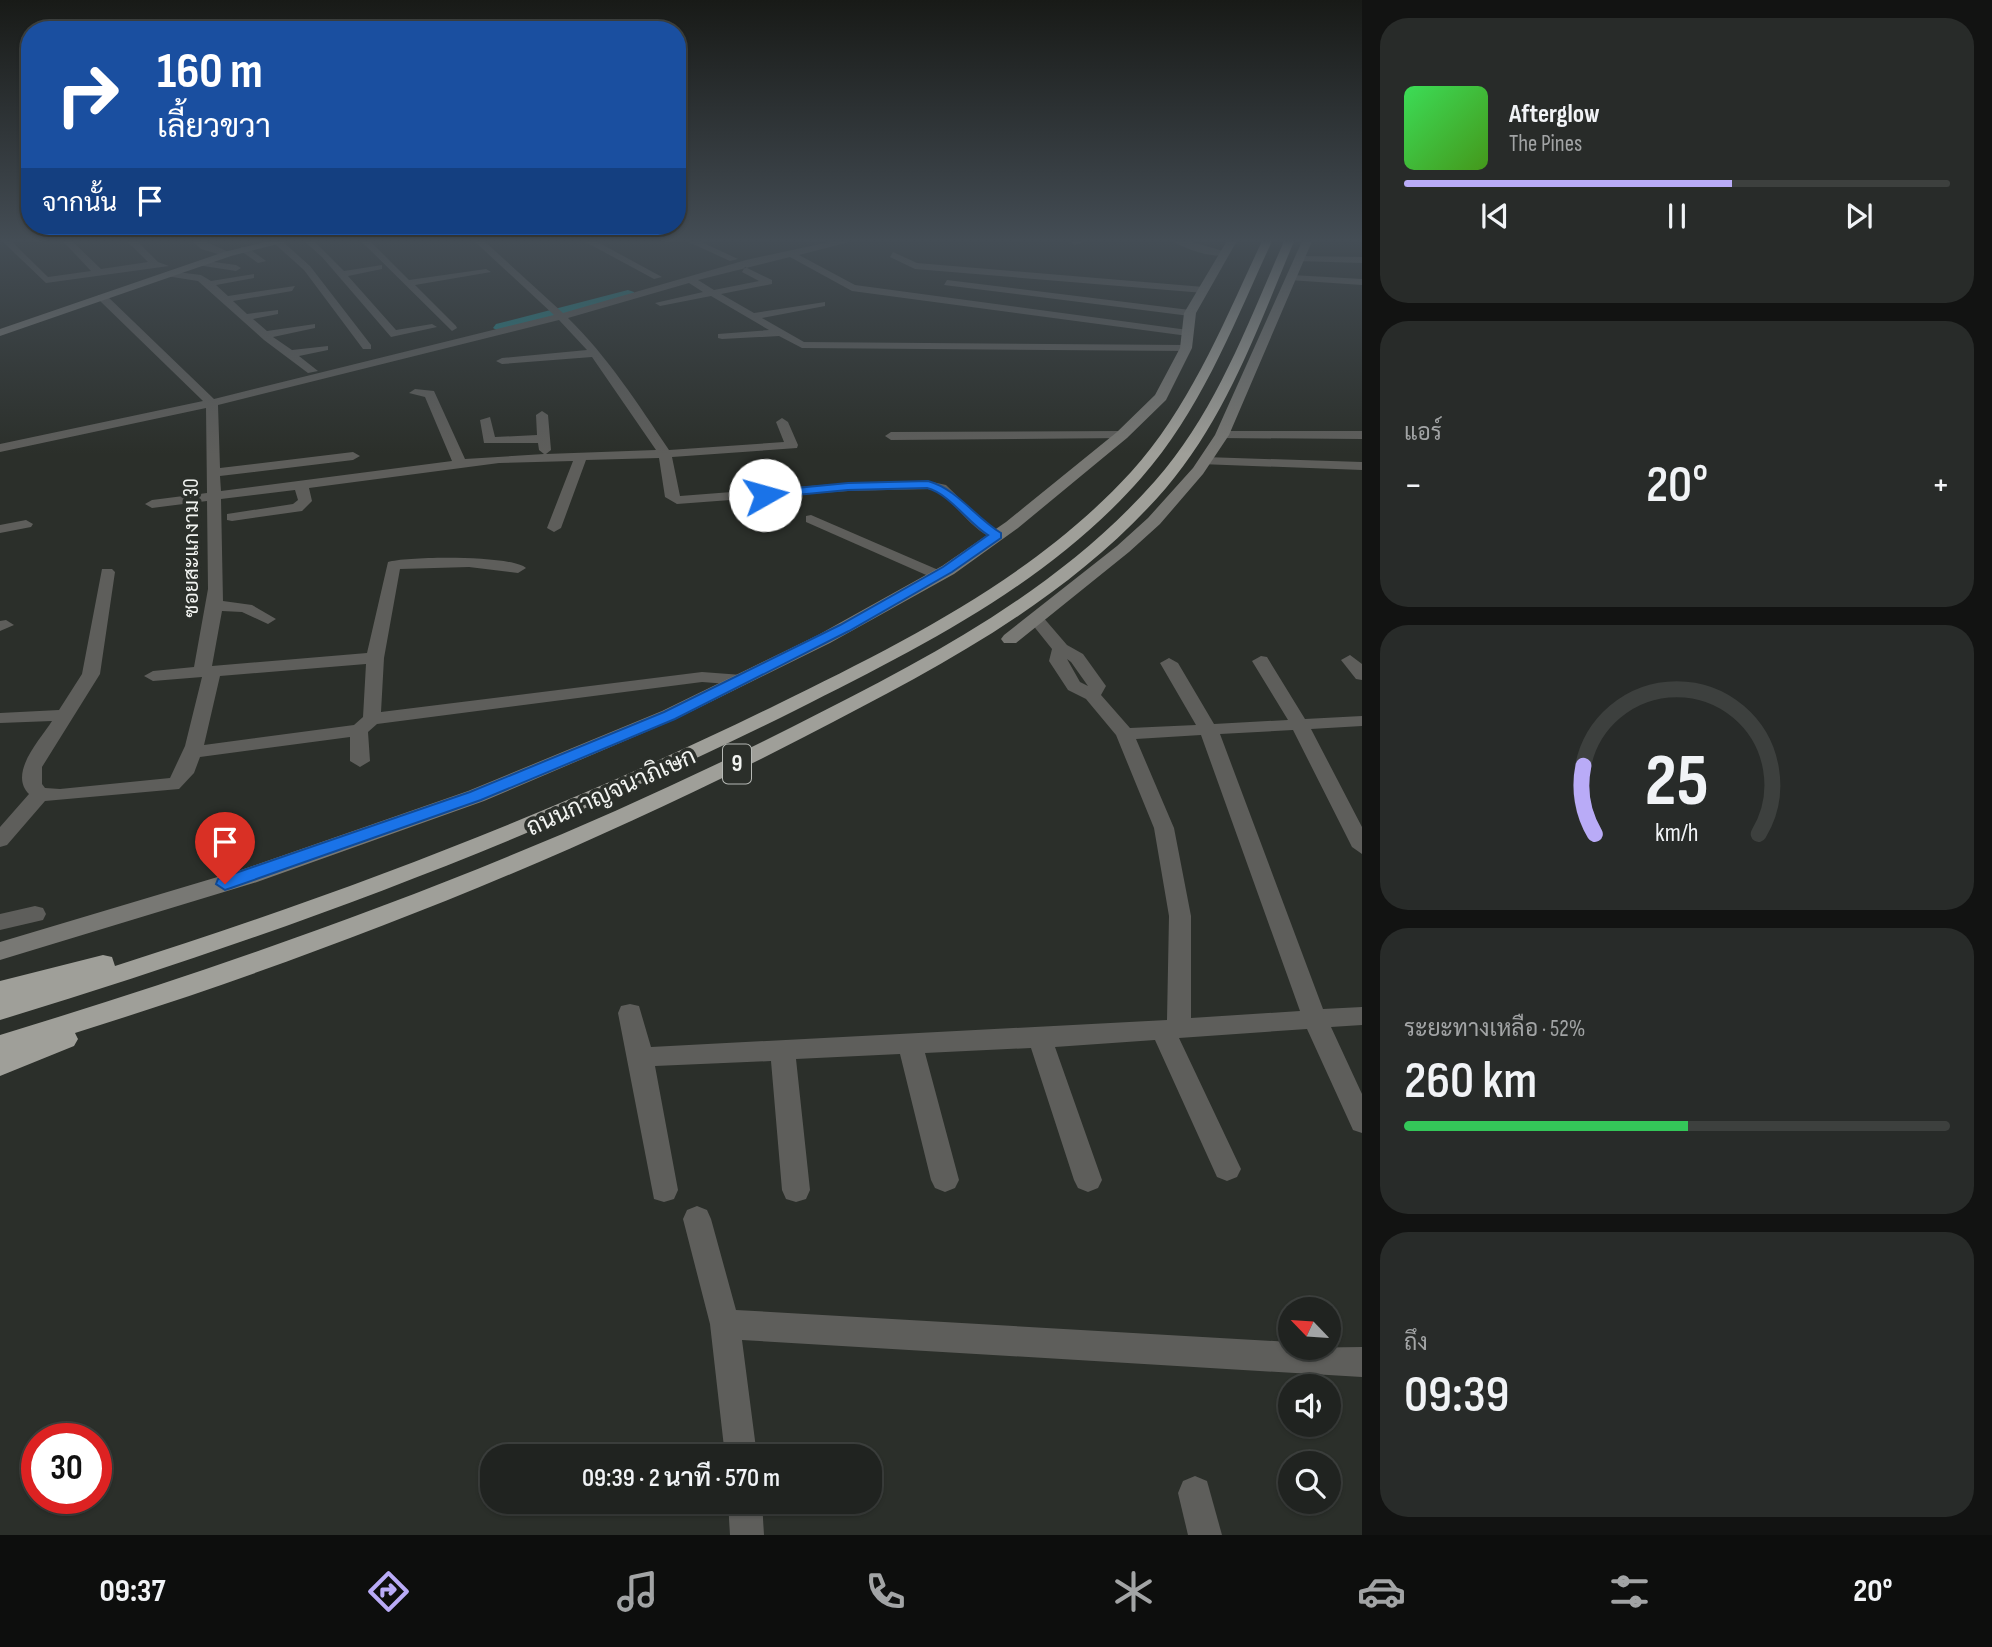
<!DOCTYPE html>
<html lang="th">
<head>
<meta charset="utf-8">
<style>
	body { margin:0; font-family:"Sofia Sans Condensed",Sarabun,sans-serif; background:#282b29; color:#f1f3f6; height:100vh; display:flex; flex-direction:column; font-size:26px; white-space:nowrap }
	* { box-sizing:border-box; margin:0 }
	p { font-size:23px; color:#a2a4a5 }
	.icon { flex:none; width:38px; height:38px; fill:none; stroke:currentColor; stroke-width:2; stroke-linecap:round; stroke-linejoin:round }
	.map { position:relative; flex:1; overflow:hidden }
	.details { display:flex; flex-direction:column; gap:18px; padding:18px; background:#121312; width:630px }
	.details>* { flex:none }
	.top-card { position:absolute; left:21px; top:21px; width:665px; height:214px; border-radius:28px; box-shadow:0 2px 5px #0004,0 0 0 2px #3d403e; background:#1a4fa0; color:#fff; overflow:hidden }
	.needle { width:46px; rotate:295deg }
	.controls { position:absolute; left:1278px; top:1297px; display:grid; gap:14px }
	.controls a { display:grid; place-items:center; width:63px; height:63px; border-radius:50%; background:#202320; box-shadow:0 2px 5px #0004,0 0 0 2px #3d403e; font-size:35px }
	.speed { position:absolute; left:21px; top:1423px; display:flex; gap:14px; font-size:35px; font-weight:700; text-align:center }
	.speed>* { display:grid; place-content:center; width:91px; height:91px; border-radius:50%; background:#202320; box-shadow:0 2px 5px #0004,0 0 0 2px #3d403e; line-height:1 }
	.speed .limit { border:10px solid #d22; background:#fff; color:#111 }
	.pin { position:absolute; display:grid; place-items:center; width:60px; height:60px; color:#fff; margin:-72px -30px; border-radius:50% 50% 50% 0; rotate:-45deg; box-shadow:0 0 7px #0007 }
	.pin .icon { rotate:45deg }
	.me { position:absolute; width:77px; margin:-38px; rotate:83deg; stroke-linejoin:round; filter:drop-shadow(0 0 5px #0008) }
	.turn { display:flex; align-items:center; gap:24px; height:147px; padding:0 21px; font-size:32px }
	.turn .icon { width:91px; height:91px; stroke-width:2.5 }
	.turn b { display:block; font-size:49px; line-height:60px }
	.then { display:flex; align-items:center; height:66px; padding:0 21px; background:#0003; gap:14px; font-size:26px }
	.big { font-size:52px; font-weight:600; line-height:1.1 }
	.details .card { flex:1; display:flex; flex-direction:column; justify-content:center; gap:10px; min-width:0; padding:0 24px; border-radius:28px; background:#282b29 }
	.details .dial { align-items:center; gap:0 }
	.dial svg { height:182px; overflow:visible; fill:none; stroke:#3d403e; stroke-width:7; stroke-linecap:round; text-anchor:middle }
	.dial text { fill:#f1f3f6; stroke:none }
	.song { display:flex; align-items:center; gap:21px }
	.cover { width:84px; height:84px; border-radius:10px; background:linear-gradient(135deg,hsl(130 70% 55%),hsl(100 70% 35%)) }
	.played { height:7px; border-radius:4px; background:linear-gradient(90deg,#b9abf7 60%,#3d403e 60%) }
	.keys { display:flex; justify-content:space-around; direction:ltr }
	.heat { display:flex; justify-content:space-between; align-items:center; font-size:38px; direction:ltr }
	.charge { height:10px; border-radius:5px; background:linear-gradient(90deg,#34c759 52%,#3d403e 0) }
	.trip { position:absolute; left:480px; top:1444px; width:402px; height:70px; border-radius:28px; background:#202320; box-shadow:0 2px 5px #0004,0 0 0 2px #3d403e; font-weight:600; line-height:70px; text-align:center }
	.menu { display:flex; height:112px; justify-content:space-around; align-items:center; background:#0d0e0d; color:#a2a4a5 }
	.menu .icon { width:49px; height:49px }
	.menu .selected { color:#b9abf7 }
	.menu b { font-size:32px; color:#f1f3f6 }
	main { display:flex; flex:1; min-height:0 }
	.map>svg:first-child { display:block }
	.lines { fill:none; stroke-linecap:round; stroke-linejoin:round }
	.river { fill:#22868a; fill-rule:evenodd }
	.street { fill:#5e5e5b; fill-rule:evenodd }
	.secondary { fill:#787874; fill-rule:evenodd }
	.highway { fill:#9f9f99; fill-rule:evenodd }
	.route { fill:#1a73e8; stroke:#114b97; stroke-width:2 }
	.labels { text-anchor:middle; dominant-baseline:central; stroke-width:7; stroke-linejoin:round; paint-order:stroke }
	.far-street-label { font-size:21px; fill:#f2f4f1; stroke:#2b2f2a }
	.shield { fill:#2b2f2a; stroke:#b6b9b5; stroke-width:2 }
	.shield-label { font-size:23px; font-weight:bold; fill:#f2f4f1 }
	.street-label { font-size:24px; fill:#f2f4f1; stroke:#2b2f2a }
</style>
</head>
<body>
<main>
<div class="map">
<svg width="1362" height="1535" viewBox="0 0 1362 1535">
	<rect width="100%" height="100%" fill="#2b2f2a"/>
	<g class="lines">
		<path class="river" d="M628,290l6,2v6l-132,35 -9,-5 3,-4z"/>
		<g class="street">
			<path d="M0,239h9l39,38 43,-6 -30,-32h9l31,30 47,-7 -23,-23h10l23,23 11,4 -123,17z"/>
			<path d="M190,239h10l33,15 -5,3 -27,-8z"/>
			<path d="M302,239h10l32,32 38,-6v4l-34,7 48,54 36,-6 5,3 -46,10 -69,-80z"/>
			<path d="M359,239h9l41,41 77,-11 5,3 -76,13 41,41 1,2 -5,3z"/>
			<path d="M472,239h10l81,74 183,-53 97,-21h18l-62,16 56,30 333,45 5,3 -5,3 -336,-45 -62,-34 -92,23 16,10 45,-9 -17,-9 3,-5 27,13v4l-51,10 33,19 71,-11v4l-63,12 42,24 382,3 5,3 -5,3 -384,-3 -23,-12 -57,3 -4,-1v-4l51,-4 -58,-34 -51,10 -5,-3 48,-11 -14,-9 -121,35c40,39 70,86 101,132l115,-8 -8,-20 6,-4 6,4 10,23 -1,3 -125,9 8,39 168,-13 80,-2 18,4 36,35 22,15 -7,4c-29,-7 -42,-44 -69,-50l-80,2 -171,13 -12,-7 -6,-39 -73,2 -25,68 -7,4 -7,-4 26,-67 -74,2 -190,25 3,13 -10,10 -70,10 -5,-1v-6l66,-10 5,-4 -3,-10 -74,9 2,102 29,4 24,14 -8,5 -26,-12 -20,-1 -10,55 155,-13 21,-91c21,-6 123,-7 138,6l-8,5 -49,-6 -69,2 -16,89 -3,54 321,-40 40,3 9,5 -9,5 -40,-3 -325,42 -9,8 2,29 -10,6 -10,-6v-24l-150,20 -6,16 -15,16 -134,12 -38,44 -7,2v-20l29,-33c-21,-21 11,-54 23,-73l-52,2v-10l59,-3 23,-36 20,-105h10l3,3 -15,102 -58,93v17l3,4 15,1 110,-11 15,-32 17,-69 -49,4 -9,-5 9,-5 41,-4 14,-78 -1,-88 -55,7 -7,-4 7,-4 55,-7 -1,-85 -206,44v-8l203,-43 -105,-102v-4h8l108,104 340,-84zM559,320l28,30 -85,8 -6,3 6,3 90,-7 64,93 -110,4 5,-4 -3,-35 -6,-4 -6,4 1,20 -42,2 -5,-20 -10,3 4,23h54l1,7 5,4 -79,5 -31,-68 -19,-2 -6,4 16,4 27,64 -231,30 -1,-15 133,-16 7,-4 -7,-4 -133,16 -2,-63zM366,664l-3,53 -9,8 -150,20 16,-69z"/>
			<path d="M580,239h12l70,38 -8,2z"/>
			<path d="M682,239h13l43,20 -8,2z"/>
			<path d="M1075,239h17l-17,6 -4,-3z"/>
			<path d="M1169,239h13l48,14c-15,8 -47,-5 -61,-14z"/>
			<path d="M275,240h6l29,26 61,79v4h-8l-59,-79 -29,-26z"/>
			<path d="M241,247h6l19,14 -8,2 -17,-12z"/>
			<path d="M893,252l24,11 287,24 5,3 -5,3 -289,-24 -25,-12z"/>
			<path d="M1301,256l61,1v6l-64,-2z"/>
			<path d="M200,260l36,5 5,3 -5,3 -39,-6z"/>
			<path d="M169,271l32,4 10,6 43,-7v4l-38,7 12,11 67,-10 -3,5 -59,10 14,13 31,-4v4l-25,5 14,12 48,-7v4l-42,9 19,13 36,-4v4l-29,6 19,15 -10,2 -44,-33 -66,-59 -32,-5z"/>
			<path d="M1292,275l70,4v6l-73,-5z"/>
			<path d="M947,280l243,30 5,3 -5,3 -246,-31z"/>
			<path d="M1122,431l4,1v6l-235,2 -6,-4 6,-4z"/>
			<path d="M1222,431h140v8l-144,-1v-6z"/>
			<path d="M1205,457l157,5v8l-162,-6 -2,-3z"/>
			<path d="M811,515l132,57 3,3 -8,5 -5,-2 -127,-56v-6z"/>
			<path d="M26,520l7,4 -2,3 -31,6v-8z"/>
			<path d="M1036,614l6,2 25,29 16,9 23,32 -5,9 29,33 66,-3 -36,-62 9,-5 9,5 36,61 74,-4 -36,-59 9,-5 6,1 38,62 57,-3v10l-51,3 51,98v27l-10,-7 -59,-117 -73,4 103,275 39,-2v18l-31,2 31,67v39l-9,-3 -46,-101 -128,9 62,131 -4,8 -10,4 -10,-4 -62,-137 -100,7 47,133 -4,8 -10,4 -10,-4 -4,-8 -43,-132 -106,5 34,127 -4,8 -10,4 -10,-4 -4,-8 -31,-126 -104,5 14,131 -4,9 -10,3 -10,-3 -4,-9 -11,-129 -116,5 23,124 -4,9 -10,3 -10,-3 -36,-186 3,-7 9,-2 9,2 12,41 516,-27 2,-104 -15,-88 -38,-93 -30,-36 -18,-9 -19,-29 3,-12 -24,-30zM1067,659l4,3 17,24 -8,-4zM1201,735l99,276 -109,7v-102l-17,-88 -38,-89z"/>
			<path d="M6,620l8,5 -14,6v-10z"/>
			<path d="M1350,655l12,9v16l-6,-1 -15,-19z"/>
			<path d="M35,906l8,2 3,6 -3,6 -43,10v-16z"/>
			<path d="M697,1206l10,4 4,9 25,91 554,32v6l72,-1v30l-620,-37 15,116h-32l-15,-132 -27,-105 4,-9z"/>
			<path d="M1195,1476l12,5 15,54h-34l-10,-42 5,-12z"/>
			<path d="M728,1502h34l2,33h-34z"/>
		</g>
		<g class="secondary">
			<path d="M278,239h19l-66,17 -231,80v-7l224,-77z"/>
			<path d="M1228,239h10l-42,74 -4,35 -26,52 -39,38 -109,90 -64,46 -124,69 -154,76 -192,82 -227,81 -257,78v-18l241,-72 227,-79 194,-80 156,-76 124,-69 64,-44 111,-90 38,-37 25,-47 4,-35z"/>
			<path d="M1303,239h10l-84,196 -26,39 -43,50 -31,28 -113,91h-12l-3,-4 3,-4 113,-89 31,-28 45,-50 22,-33z"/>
		</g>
		<g class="highway">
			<path d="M1263,239h10c-38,82 -71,170 -131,238 -92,106 -223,171 -346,233 -256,128 -522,227 -796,310v-39l103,-26 9,2 3,9c227,-72 449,-157 663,-262 126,-62 257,-127 353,-232 60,-66 94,-153 132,-233z"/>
			<path d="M1285,239h10c-36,86 -68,177 -129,249 -98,113 -230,181 -360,248 -234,121 -479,218 -731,297l3,6 -4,7 -74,30v-41c272,-83 538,-179 792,-308 131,-66 264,-134 363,-246 61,-69 93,-158 130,-242z"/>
		</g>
	</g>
	<linearGradient id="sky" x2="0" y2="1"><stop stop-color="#181a17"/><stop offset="0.53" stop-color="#444d55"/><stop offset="1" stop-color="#444d55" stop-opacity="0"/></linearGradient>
	<rect width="1362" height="454" fill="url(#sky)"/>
	<path class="route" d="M928,481c29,8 47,36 73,52v5l-49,34 -103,59 -174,88 -194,81 -250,88 -6,2 -9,-6 2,-5 252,-87 194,-80 176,-87 103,-58 45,-32c-20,-12 -38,-41 -61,-47l-79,2 -83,8 -6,-3 6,-4 83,-8z"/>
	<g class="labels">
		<g class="far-street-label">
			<text transform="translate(191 548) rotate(-90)">ซอยสะแกงาม 30</text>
		</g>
		<rect class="shield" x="723" y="744.5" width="28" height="39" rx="5"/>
		<g class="shield-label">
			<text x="737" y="764">9</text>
		</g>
		<g class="street-label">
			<text transform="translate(611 792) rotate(-24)">ถนนกาญจนาภิเษก</text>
		</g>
	</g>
</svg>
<div class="controls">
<a><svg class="needle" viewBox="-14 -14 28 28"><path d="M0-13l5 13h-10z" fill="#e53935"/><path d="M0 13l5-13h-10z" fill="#a2a4a5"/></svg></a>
<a><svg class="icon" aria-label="sound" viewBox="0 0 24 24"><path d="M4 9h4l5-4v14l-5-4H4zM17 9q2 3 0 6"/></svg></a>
<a><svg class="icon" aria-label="search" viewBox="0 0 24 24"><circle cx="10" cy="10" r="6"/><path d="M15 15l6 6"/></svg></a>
</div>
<div class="speed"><div class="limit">30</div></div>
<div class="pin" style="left:225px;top:884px;background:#d93025"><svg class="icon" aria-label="arrive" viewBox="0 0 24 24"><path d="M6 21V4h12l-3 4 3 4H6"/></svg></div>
<svg class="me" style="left:765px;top:495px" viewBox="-20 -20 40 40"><circle r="19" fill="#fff"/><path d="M0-13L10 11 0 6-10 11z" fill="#1a73e8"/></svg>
<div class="trip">09:39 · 2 นาที · 570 m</div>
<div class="top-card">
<div class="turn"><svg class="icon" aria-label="right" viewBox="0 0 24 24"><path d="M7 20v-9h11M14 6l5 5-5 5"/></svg><div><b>160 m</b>เลี้ยวขวา</div></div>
<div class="then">จากนั้น<svg class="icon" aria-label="arrive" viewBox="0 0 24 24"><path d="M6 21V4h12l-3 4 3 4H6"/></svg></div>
</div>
</div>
<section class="details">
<div class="card">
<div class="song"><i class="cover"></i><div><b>Afterglow</b><p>The Pines</p></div></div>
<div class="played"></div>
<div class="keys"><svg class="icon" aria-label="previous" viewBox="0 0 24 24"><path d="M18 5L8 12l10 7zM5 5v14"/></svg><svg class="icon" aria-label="pause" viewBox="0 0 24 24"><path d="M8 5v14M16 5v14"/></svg><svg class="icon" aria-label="next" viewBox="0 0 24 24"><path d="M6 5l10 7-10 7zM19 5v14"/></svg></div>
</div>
<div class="card"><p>แอร์</p>
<div class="heat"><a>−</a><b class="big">20°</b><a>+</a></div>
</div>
<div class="card dial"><svg viewBox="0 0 100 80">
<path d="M14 69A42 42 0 1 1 86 69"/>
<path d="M14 69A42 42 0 0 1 9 39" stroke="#b9abf7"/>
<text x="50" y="56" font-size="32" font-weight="700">25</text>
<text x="50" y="72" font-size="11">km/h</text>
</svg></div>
<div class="card"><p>ระยะทางเหลือ · 52%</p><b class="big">260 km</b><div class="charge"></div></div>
<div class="card"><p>ถึง</p><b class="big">09:39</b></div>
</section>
</main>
<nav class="menu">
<b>09:37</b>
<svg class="icon selected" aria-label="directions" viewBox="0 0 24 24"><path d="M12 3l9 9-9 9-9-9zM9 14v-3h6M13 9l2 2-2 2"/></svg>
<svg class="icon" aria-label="music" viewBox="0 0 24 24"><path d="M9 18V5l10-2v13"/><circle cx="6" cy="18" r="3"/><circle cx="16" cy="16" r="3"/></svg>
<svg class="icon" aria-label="phone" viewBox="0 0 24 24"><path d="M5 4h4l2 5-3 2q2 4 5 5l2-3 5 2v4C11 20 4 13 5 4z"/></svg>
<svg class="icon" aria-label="climate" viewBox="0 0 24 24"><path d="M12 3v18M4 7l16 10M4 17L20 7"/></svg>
<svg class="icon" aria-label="car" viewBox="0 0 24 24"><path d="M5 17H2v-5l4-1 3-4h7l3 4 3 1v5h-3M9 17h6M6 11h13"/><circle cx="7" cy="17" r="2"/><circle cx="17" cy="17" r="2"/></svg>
<svg class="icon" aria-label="filters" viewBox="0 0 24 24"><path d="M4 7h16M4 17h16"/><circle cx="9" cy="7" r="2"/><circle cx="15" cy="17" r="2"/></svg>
<b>20°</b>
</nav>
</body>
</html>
